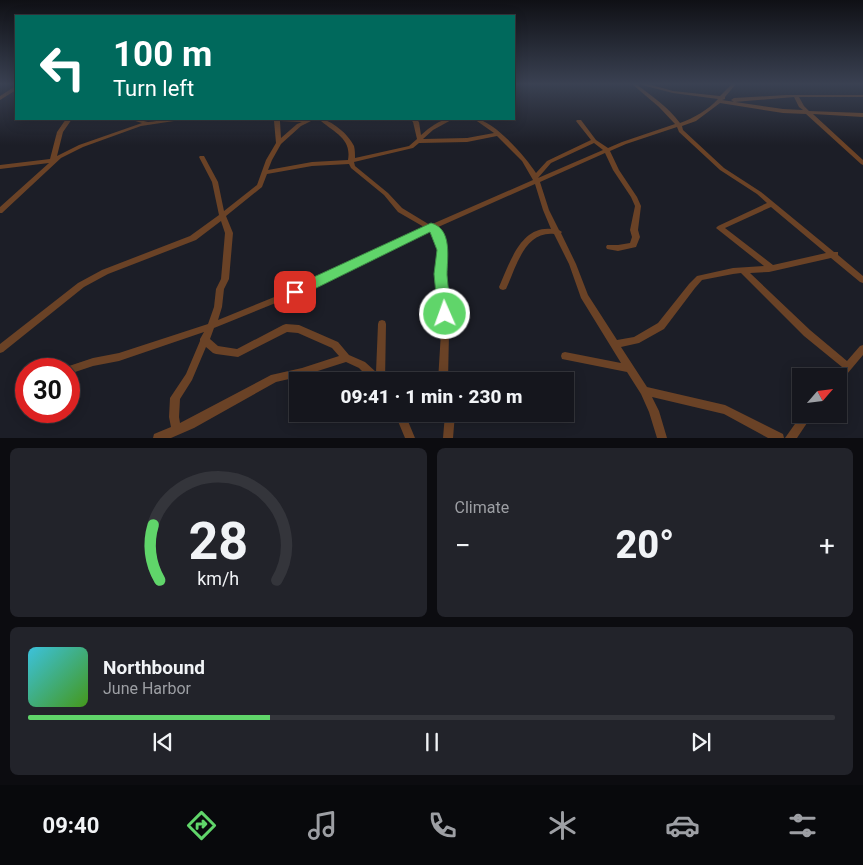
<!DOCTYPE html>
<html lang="en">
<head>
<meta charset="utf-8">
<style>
	body { margin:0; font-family:Roboto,sans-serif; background:#22232a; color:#f1f3f6; height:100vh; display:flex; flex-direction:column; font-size:19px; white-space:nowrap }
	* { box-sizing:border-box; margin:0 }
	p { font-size:16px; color:#9d9fa4 }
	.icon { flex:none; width:28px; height:28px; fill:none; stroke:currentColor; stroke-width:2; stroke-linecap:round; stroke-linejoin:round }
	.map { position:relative; height:438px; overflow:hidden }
	.sheet { display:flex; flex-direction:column; gap:10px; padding:10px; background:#0c0c10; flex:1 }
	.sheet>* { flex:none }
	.hud { position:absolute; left:15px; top:15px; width:500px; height:105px; border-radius:0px; box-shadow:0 2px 12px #0003,0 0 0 1px #34353b; background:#00695c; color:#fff; overflow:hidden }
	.needle { width:32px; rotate:62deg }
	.fabs { position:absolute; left:792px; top:368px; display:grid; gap:10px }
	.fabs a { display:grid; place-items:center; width:55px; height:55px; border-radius:0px; background:#15161d; box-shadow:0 2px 12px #0003,0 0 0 1px #34353b; font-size:25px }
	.speed { position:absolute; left:15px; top:358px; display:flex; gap:10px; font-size:25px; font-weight:700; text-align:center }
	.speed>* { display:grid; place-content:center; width:65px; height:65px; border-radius:50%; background:#15161d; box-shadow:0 2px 12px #0003,0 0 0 1px #34353b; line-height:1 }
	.speed .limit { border:8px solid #d22; background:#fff; color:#111 }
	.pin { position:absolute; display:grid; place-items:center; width:42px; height:42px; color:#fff; margin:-21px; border-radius:10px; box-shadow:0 2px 8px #0006 }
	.me { position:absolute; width:55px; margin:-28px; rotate:358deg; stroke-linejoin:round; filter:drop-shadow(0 0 4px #0008) }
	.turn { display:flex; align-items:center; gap:18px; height:105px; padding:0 15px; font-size:22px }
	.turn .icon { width:65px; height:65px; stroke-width:2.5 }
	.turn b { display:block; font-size:35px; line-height:42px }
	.big { font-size:38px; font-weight:800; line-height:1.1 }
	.sheet .widget { flex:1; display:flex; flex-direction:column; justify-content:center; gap:8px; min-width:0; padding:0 18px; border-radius:8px; background:#22232a }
	.sheet .dial { align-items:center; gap:0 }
	.dial svg { height:130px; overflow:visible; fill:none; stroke:#34353b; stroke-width:7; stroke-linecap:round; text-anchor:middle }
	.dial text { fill:#f1f3f6; stroke:none }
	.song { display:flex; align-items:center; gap:15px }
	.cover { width:60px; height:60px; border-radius:8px; background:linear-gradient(135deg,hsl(190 70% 55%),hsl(100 70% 35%)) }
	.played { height:5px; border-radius:2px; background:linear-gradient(90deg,#60d56a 30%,#34353b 30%) }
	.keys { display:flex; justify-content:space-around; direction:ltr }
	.heat { display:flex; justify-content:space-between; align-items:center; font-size:28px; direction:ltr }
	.sheet .tiles { flex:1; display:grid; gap:10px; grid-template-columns:1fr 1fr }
	.widget:last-child { grid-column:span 2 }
	.trip { position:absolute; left:289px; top:372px; width:285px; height:50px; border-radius:0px; background:#15161d; box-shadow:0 2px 12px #0003,0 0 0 1px #34353b; font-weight:800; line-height:50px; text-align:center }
	.dock { display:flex; height:80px; justify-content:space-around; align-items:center; background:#08090c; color:#9d9fa4 }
	.dock .icon { width:35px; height:35px }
	.dock .current { color:#60d56a }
	.dock b { font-size:22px; color:#f1f3f6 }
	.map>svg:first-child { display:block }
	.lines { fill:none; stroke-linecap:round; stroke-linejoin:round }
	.street { fill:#6a4226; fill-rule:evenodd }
	.route { fill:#60d56a; stroke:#3e8a45 }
</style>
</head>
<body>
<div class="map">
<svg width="863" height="438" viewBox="0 0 863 438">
	<rect width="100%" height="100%" fill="#1c1e27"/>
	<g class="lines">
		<g class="street">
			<path d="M632,84h4c16,12 32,23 44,39 14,-5 28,-13 38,-24l-45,-6 -31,-8v-1h6l25,7 47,5 12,-12h4l-11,13v2l-3,1 61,9 20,1 -4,-3 -5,-10 -60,5 -3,-2 3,-2 52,-3h77v2h-64l5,9 5,5 54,2v4l-50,-3 50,46v5l-2,-1 -55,-50 -23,-1 -63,-10 -24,18 -14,5 1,4 41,38 37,24 73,60h4v3l25,21v7l-3,-1 -29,-24 -62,14 -19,1 60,57 37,31 13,-15 3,-1v10l-21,25 -3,1v-5h-4l7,-9 -38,-31 -63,-63 -8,1 -31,6 -7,8 -31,41 -25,14 -18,4 26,40 78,18 58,29 1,4h-16l-44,-24 -72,-17 7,14 8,27h-10l-8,-26 -8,-18 -14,-22 -65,-13 -1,-3 1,-3 3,-1 56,11 -40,-65 -12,-34 -15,-30c-30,-3 -38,34 -48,55l-3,1 -3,-1 -1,-2c10,-22 21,-61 52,-58l-8,-19 -8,-26 -99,44 4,3 7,19 -2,24 4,58 -1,49h-10l3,-49 -4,-58 2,-24 -6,-18 -3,-1 -115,56 -101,41 -4,11 8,7 19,3 46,-24 3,-1 13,1 39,17 11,13 16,7 11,10 2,-48 1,-3 3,-1 3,1 1,3 -1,57h-13l-13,-13 -13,-6 -44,14 -26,6 -82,46 -23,10h-18l1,-4 17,-7 -2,-10 1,-19 16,-24 14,-33v-2l4,-7 -85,29 -26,5 -24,8v-5h-4l1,-2 27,-9 26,-5 89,-29 6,-17 2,-18 5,-10 4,-46 -4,-12 -25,19 -88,34 -24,13 -81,65 -3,1v-9l78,-61 24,-13 88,-34 29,-21 -7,-33 -13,-25 1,-1h4l14,26 6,29 33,-26 9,-25 10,-17 -2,-22 -5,-1 -1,-1h43l2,1 -12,6 -20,18 -9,16 -4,10 44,-8 36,-2c4,-23 -16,-28 -29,-41 12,0 30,16 35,27 1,4 1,8 1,12l54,-12 8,-7 -4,-17 -3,-3h6l3,3 2,13c9,-8 20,-17 32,-16l-20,11 -10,9 44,-1 27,-5 -20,-14c18,-1 52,38 62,54l11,-12 44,-21 -15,-19 1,-1h4l15,20 12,8 14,-6 53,-18 -16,-17zM280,121l22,1 -5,2 -16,14zM677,127l2,5 41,38 37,24 10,9 -49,23 -2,2 48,38 -31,2 -36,8 -8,8 -31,39 -24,14 -17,3 -29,-45 -12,-31 -15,-31 1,-1 -3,-2 -10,-20 -9,-28 65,-29 8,17 18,27 4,9 -5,24 2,7 -2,6 -12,2h-11l-1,2 1,2 11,2 18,-4 4,-10 -2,-7 3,-24 -4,-9 -18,-27 -9,-19 16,-7zM497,136l25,25 11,19 -103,45 -28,-17 -14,-15 -33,-27 -1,-4 59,-14 6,-5 48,-1zM594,143l9,7 -65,28 13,-15zM349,164l2,4 33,27 14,17 26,15 -115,56 -91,37 4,-13 2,-18 5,-10 4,-46 -7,-17 36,-29 5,-13 45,-8zM771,207l55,46 -53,12 -48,-37zM287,332l11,1 34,15 7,8 -37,12 -31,7 -91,48 -1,-6 1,-18 12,-19 14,-33 7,6 3,1 22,3z"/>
			<path d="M14,87h2v3l-16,10v-4z"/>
			<path d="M66,119h6l-9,13 -6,24 22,-11 63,-22 -10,-3 -1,-1c7,0 11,2 17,3 7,0 19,-4 29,-3l-3,2 -33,5 -58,21 -22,11 -59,55h-2v-6l49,-44 -49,6v-4l50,-6 7,-27z"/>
			<path d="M395,414h10l10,24h-10z"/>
			<path d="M445,414h10l-2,24h-10z"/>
			<path d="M802,414h11l-16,24h-12z"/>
		</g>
	</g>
	<linearGradient id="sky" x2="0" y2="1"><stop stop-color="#0f1015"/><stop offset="0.58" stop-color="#3a4152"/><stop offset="1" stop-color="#3a4152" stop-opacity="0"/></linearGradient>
	<rect width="863" height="145" fill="url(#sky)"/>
	<path class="route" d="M431,223c22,6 16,35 16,52 1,13 3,26 5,39l-2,5h-10l-2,-5 -4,-40 3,-24 -7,-18 -130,64h-10l-2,-4 2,-4z"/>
</svg>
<div class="fabs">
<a><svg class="needle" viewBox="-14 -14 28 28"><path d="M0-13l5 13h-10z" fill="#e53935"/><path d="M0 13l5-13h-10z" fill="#9d9fa4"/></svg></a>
</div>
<div class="speed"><div class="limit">30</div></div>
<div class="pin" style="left:295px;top:292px;background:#d93025"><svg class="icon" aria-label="arrive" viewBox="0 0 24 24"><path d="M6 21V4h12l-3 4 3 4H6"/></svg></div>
<svg class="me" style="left:445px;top:314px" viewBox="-20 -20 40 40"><circle r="17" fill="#60d56a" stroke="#fff" stroke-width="3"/><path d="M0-11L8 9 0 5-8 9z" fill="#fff"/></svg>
<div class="trip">09:41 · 1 min · 230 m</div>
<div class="hud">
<div class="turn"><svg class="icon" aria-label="left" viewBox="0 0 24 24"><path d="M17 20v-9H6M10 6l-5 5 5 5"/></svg><div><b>100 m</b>Turn left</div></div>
</div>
</div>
<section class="sheet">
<div class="tiles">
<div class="widget dial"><svg viewBox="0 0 100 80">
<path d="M14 69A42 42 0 1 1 86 69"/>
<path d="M14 69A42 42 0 0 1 10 35" stroke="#60d56a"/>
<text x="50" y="56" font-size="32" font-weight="700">28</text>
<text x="50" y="72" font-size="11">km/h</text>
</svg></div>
<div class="widget"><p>Climate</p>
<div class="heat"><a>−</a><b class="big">20°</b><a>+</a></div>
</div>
<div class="widget">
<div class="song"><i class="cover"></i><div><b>Northbound</b><p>June Harbor</p></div></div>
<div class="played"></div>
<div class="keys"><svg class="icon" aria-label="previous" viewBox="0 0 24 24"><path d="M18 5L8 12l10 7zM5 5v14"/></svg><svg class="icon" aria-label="pause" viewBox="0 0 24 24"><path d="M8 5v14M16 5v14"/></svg><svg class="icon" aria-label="next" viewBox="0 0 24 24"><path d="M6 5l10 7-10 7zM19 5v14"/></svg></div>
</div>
</div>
</section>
<nav class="dock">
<b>09:40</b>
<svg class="icon current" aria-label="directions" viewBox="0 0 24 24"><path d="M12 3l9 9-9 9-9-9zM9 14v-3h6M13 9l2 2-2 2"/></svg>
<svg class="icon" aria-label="music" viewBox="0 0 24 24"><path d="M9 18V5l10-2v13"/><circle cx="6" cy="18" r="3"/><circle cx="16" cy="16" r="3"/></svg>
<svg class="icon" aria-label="phone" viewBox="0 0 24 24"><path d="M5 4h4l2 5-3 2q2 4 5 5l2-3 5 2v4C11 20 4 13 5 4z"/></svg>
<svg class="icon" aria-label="climate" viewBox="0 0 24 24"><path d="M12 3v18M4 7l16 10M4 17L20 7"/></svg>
<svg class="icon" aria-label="car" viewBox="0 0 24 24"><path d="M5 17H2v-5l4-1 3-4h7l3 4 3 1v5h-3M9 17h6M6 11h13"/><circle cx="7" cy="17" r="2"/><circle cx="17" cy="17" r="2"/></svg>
<svg class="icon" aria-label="filters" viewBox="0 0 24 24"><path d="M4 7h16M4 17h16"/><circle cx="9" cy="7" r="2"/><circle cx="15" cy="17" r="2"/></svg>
</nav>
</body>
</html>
